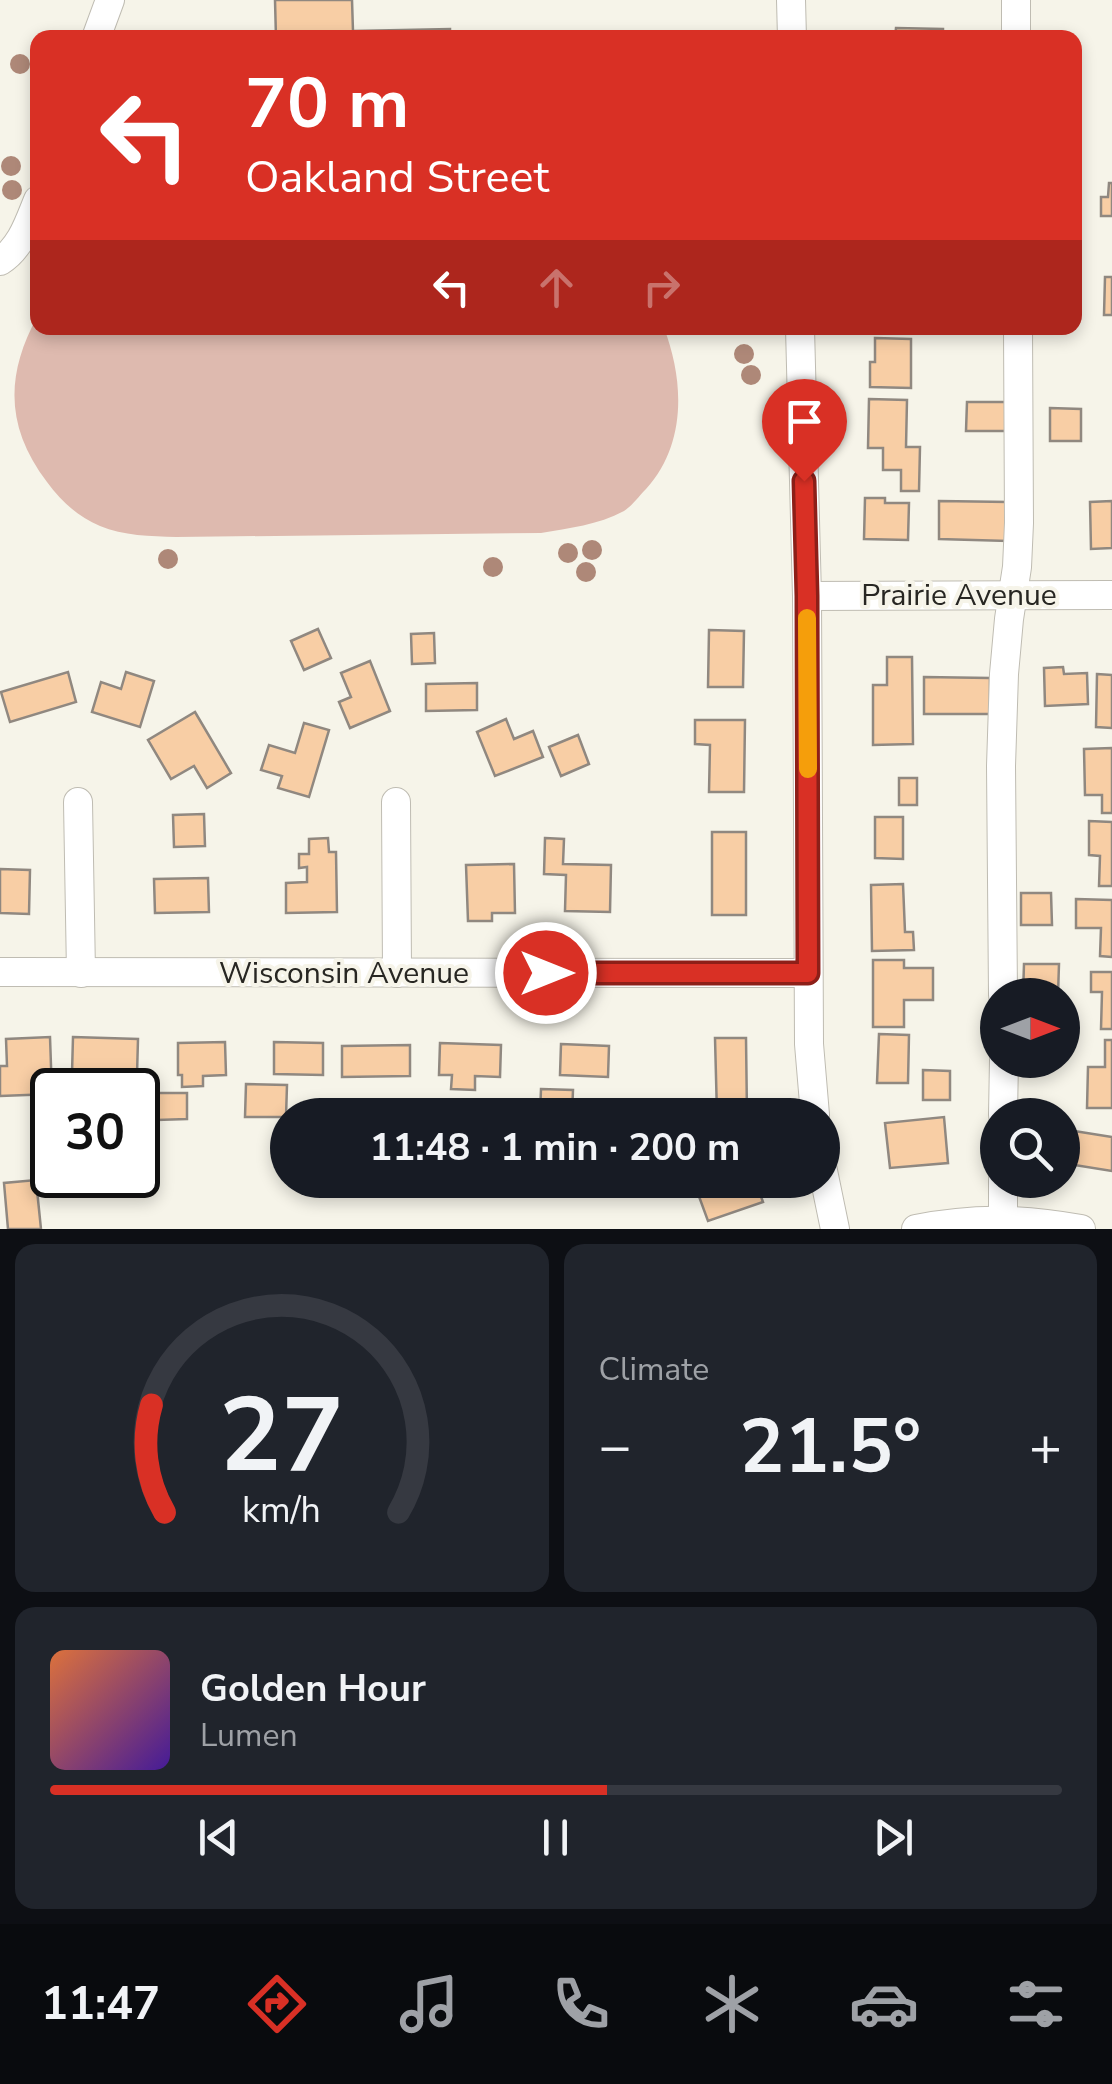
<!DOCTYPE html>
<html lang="en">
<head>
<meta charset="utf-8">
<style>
	body { margin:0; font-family:"Nunito Sans",sans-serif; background:#20242c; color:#f1f3f6; height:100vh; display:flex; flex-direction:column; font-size:38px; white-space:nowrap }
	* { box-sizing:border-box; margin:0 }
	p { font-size:32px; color:#9ea1a6 }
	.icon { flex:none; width:55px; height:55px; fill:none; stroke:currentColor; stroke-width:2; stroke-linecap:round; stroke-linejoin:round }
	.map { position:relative; height:1229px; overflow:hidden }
	.panel { display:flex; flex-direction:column; gap:15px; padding:15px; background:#0d0f14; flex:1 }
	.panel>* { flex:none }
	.hud { position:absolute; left:30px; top:30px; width:1052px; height:305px; border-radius:20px; box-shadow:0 5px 15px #0003; background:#d93025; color:#fff; overflow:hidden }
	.needle { width:65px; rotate:90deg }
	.fabs { position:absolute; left:980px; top:978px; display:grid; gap:20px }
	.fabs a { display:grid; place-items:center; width:100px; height:100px; border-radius:50%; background:#171b24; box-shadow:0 5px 15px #0003; font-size:50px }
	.speed { position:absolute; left:30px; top:1068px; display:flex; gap:20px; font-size:50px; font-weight:700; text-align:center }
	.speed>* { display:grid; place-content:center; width:130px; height:130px; border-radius:50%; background:#171b24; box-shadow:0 5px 15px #0003; line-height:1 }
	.speed .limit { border:5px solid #111; border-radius:15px; background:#fff; color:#111 }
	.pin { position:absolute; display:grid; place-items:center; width:85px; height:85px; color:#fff; margin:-102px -42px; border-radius:50% 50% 50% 0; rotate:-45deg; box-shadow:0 0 10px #0007 }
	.pin .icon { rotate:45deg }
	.me { position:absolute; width:110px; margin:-55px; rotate:90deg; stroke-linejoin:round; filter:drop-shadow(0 0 8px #0008) }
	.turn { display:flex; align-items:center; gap:35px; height:210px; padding:0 50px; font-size:45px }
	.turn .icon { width:130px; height:130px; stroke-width:2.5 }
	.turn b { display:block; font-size:70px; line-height:85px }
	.lanes { display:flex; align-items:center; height:95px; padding:0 50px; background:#0003; justify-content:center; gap:50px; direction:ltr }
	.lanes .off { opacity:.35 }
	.big { font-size:75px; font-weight:700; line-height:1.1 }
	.panel .card { flex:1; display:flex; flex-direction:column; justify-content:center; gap:15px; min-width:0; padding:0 35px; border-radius:20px; background:#20242c }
	.panel .dial { align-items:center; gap:0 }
	.dial svg { height:260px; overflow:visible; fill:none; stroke:#363941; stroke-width:7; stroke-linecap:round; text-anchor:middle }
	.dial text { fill:#f1f3f6; stroke:none }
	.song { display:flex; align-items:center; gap:30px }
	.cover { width:120px; height:120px; border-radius:15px; background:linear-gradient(135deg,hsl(20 70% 55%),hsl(260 70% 35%)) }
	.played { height:10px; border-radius:5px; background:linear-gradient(90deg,#d93025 55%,#363941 55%) }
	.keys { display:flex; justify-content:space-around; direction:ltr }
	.heat { display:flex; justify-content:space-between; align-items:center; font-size:55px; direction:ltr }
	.panel .tiles { flex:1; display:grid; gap:15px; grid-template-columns:1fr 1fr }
	.card:last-child { grid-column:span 2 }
	.trip { position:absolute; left:270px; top:1098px; width:570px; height:100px; border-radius:50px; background:#171b24; box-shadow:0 5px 15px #0003; font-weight:700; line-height:100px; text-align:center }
	.tabs { display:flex; height:160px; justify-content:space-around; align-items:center; background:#090b0e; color:#9ea1a6 }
	.tabs .icon { width:70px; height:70px }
	.tabs .selected { color:#d93025 }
	.tabs b { font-size:45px; color:#f1f3f6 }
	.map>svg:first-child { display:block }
	.green { fill:#debaaf }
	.building { fill:#f8cea5; stroke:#908880; stroke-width:2.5 }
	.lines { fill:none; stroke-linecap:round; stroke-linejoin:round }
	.minor-casing { stroke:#bfbcb2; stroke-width:30 }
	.minor { stroke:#fff; stroke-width:28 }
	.tree { fill:#ae8878 }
	.route-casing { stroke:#8d1f18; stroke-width:25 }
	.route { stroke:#d93025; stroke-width:18 }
	.slow { stroke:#f59e0b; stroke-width:18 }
	.labels { text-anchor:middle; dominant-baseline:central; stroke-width:8; stroke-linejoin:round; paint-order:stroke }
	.street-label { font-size:30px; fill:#272622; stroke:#f6f4e9 }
</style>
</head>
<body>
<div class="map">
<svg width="1112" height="1229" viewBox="0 0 1112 1229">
	<rect width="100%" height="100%" fill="#f6f4e9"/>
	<path class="green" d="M37,317l1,11h626c20,52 23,116 -18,161 -7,7 -14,17 -22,22 -26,14 -55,17 -83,22l-365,4c-25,-1 -53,-1 -76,-11 -22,-9 -39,-25 -53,-44 -41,-54 -42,-106 -10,-165z"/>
	<g class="building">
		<path d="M275,0h77l1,31 97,-2v9h-174z"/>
		<path d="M896,28l47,1v9h-48z"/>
		<path d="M1109,183h3v33h-11v-19h7z"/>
		<path d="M1105,277h7v38h-8z"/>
		<path d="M875,338l36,1v49l-41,-1v-25h5z"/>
		<path d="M869,399l38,1 -1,47h14l-1,44h-18v-21h-18v-22h-15z"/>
		<path d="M967,402h40v29h-41z"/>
		<path d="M1050,408l31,1v32h-31z"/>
		<path d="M865,498h20v5h24l-1,37 -44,-1z"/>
		<path d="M939,501l70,1 -1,39 -69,-2z"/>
		<path d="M1112,501v47l-21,1 -1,-47z"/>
		<path d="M318,629l13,29 -27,12 -13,-29z"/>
		<path d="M709,630l35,1 -1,56h-35z"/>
		<path d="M434,633l1,30 -23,1 -1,-30z"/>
		<path d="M887,657h25l1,87 -40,1v-60h14z"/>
		<path d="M370,661l20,50 -40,17 -11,-26 12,-5 -10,-24z"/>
		<path d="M1063,667l1,7 23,-1 1,31 -43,2 -1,-38z"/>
		<path d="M68,672l8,30 -66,20 -9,-30z"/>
		<path d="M126,672l28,9 -14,46 -48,-15 9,-30 20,7z"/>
		<path d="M1097,674l15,1v53l-16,-1z"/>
		<path d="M924,677l66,1v36h-66z"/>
		<path d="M477,683v27l-51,1v-27z"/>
		<path d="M195,712l36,61 -24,15 -13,-22 -23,13 -23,-39z"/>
		<path d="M506,719l8,20 19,-8 10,26 -48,19 -18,-44z"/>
		<path d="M695,720h50l-1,72h-35l1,-47 -15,-1z"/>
		<path d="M304,723l25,7 -20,67 -31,-9 4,-12 -21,-6 8,-25 26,8z"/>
		<path d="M578,735l11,29 -28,12 -12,-29z"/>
		<path d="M1112,748v65h-10v-18h-17l-1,-46z"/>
		<rect x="899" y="778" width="18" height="27"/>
		<path d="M204,814l1,32 -31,1 -1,-32z"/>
		<path d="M875,817h28v42l-28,-1z"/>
		<path d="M1089,821l23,1v64h-13l1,-30 -11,-1z"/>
		<rect x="712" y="832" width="34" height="83"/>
		<path d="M328,838l1,14h7l1,60 -51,1v-30l21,-1v-15l-8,1v-14h10v-15z"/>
		<path d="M545,838l19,1 -1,25 48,1 -1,47 -45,-1 1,-36 -22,-1z"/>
		<path d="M514,864l1,49h-23v8h-24l-2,-56z"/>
		<path d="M0,869l30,1 -1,44 -29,-1z"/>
		<path d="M208,878l1,34 -54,1 -1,-34z"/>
		<path d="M903,884l2,48h8l1,18 -42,1 -1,-66z"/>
		<path d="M1021,893h30l1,32h-31z"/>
		<path d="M1076,899l36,1v57l-12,-1 1,-28h-25z"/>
		<path d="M873,960h31v8h29v32h-29v27h-31z"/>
		<path d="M1024,964h35l-1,31h-35z"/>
		<path d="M1091,972h21v57h-11l1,-37h-11z"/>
		<path d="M879,1034l30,1 -1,48h-31z"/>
		<path d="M50,1037l2,57 -52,2v-30h7l-1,-27z"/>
		<path d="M73,1037l65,2 -1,36 -65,-2z"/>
		<path d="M715,1038h31l1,77h-30z"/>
		<path d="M1105,1040h7v68h-25l1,-41h17z"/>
		<path d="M225,1042l1,33 -23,1v10l-21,1v-12h-4v-32z"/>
		<path d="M274,1042l49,1v32l-49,-1z"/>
		<path d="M440,1043l61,2 -1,32 -25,-1v14l-24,-1 1,-14h-13z"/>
		<path d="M561,1044l48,2 -1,31 -48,-2z"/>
		<path d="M410,1045v31l-68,1v-31z"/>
		<path d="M923,1070l27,1v29h-27z"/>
		<path d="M246,1084l41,1 -1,32h-41z"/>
		<path d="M541,1089l32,1 -1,25h-32z"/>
		<path d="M156,1093h31v26l-30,1z"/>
		<path d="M944,1117l4,46 -58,5 -5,-45z"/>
		<path d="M1068,1130l44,7v34l-50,-8z"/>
		<path d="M36,1180l5,49h-33l-4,-46z"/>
		<path d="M727,1180h28l8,22 -55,19 -11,-30z"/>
	</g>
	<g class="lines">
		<g class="minor-casing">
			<g id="minor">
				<path d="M791,0l1,38"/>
				<path d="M1016,0v38"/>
				<path d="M96,38l14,-38"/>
				<path d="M0,261c21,-13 29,-39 38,-61"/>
				<path d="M800,328l7,268 2,448 6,71"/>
				<path d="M807,596l305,-1"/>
				<path d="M78,802l3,171"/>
				<path d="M396,802l1,171"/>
				<path d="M0,972l808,1"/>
				<path d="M1003,995l-2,-229 3,-92 5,-55 8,-52 2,-44 -1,-195"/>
				<path d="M1003,1115l1,-55"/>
				<path d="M822,1166l13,63"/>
				<path d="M1003,1180v40"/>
				<path d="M916,1229c61,-12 105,-10 165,0"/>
			</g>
		</g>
		<use href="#minor" class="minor"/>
	</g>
	<g class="tree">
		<circle cx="20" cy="64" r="10"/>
		<circle cx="11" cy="166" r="10"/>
		<circle cx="12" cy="190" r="10"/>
		<circle cx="744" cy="354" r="10"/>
		<circle cx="751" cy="375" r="10"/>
		<circle cx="592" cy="550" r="10"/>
		<circle cx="568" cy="553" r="10"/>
		<circle cx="168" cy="559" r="10"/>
		<circle cx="493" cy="567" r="10"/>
		<circle cx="586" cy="572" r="10"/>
	</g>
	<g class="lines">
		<g class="route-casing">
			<path id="route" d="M546,973h262l-1,-377 -3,-115"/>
		</g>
		<use href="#route" class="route"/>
		<path class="slow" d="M807,618l1,151"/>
	</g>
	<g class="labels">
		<g class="street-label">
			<text x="959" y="595">Prairie Avenue</text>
			<text x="344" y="973">Wisconsin Avenue</text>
		</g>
	</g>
</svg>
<div class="fabs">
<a><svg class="needle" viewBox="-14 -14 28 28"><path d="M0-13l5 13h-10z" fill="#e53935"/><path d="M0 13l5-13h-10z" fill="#9ea1a6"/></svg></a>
<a><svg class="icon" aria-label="search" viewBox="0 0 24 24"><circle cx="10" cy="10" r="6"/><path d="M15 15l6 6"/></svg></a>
</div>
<div class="speed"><div class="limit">30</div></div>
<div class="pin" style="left:804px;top:481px;background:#d93025"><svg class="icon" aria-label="arrive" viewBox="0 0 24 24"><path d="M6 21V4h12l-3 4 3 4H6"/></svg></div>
<svg class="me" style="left:546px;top:973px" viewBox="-20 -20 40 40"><circle r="17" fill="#d93025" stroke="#fff" stroke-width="3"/><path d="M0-11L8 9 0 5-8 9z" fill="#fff"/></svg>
<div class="trip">11:48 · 1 min · 200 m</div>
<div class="hud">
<div class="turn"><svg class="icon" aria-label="left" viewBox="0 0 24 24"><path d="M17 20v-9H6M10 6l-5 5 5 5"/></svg><div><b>70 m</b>Oakland Street</div></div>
<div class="lanes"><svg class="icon" aria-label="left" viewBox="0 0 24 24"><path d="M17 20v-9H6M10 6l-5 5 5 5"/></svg><svg class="icon off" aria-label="ahead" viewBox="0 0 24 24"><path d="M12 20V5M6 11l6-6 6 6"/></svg><svg class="icon off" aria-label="right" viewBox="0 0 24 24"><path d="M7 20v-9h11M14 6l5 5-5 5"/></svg></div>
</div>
</div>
<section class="panel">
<div class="tiles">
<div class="card dial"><svg viewBox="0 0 100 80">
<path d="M14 69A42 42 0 1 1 86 69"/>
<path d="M14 69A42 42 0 0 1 10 36" stroke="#d93025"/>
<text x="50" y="56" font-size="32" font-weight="700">27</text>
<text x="50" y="72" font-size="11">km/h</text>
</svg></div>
<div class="card"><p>Climate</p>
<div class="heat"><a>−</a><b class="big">21.5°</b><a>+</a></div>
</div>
<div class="card">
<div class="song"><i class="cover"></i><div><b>Golden Hour</b><p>Lumen</p></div></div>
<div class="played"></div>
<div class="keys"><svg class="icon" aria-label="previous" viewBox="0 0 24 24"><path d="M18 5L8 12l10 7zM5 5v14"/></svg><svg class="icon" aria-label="pause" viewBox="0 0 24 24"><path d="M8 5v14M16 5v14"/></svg><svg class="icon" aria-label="next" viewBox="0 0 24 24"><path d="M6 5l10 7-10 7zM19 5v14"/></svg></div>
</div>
</div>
</section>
<nav class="tabs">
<b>11:47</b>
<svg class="icon selected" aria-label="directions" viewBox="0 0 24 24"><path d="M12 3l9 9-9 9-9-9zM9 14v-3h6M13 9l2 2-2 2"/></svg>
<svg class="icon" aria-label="music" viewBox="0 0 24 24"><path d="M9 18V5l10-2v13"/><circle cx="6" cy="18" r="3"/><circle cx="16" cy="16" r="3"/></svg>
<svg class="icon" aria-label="phone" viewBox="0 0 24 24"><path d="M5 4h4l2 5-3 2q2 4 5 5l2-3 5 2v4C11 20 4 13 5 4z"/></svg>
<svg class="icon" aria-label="climate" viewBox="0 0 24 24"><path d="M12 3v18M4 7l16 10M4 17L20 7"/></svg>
<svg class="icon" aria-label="car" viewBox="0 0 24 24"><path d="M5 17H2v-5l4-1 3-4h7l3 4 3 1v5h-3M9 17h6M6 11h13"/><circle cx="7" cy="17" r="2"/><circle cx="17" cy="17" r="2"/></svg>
<svg class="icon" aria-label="filters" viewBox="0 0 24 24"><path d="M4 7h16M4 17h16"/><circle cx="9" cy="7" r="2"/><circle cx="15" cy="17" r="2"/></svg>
</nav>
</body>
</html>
